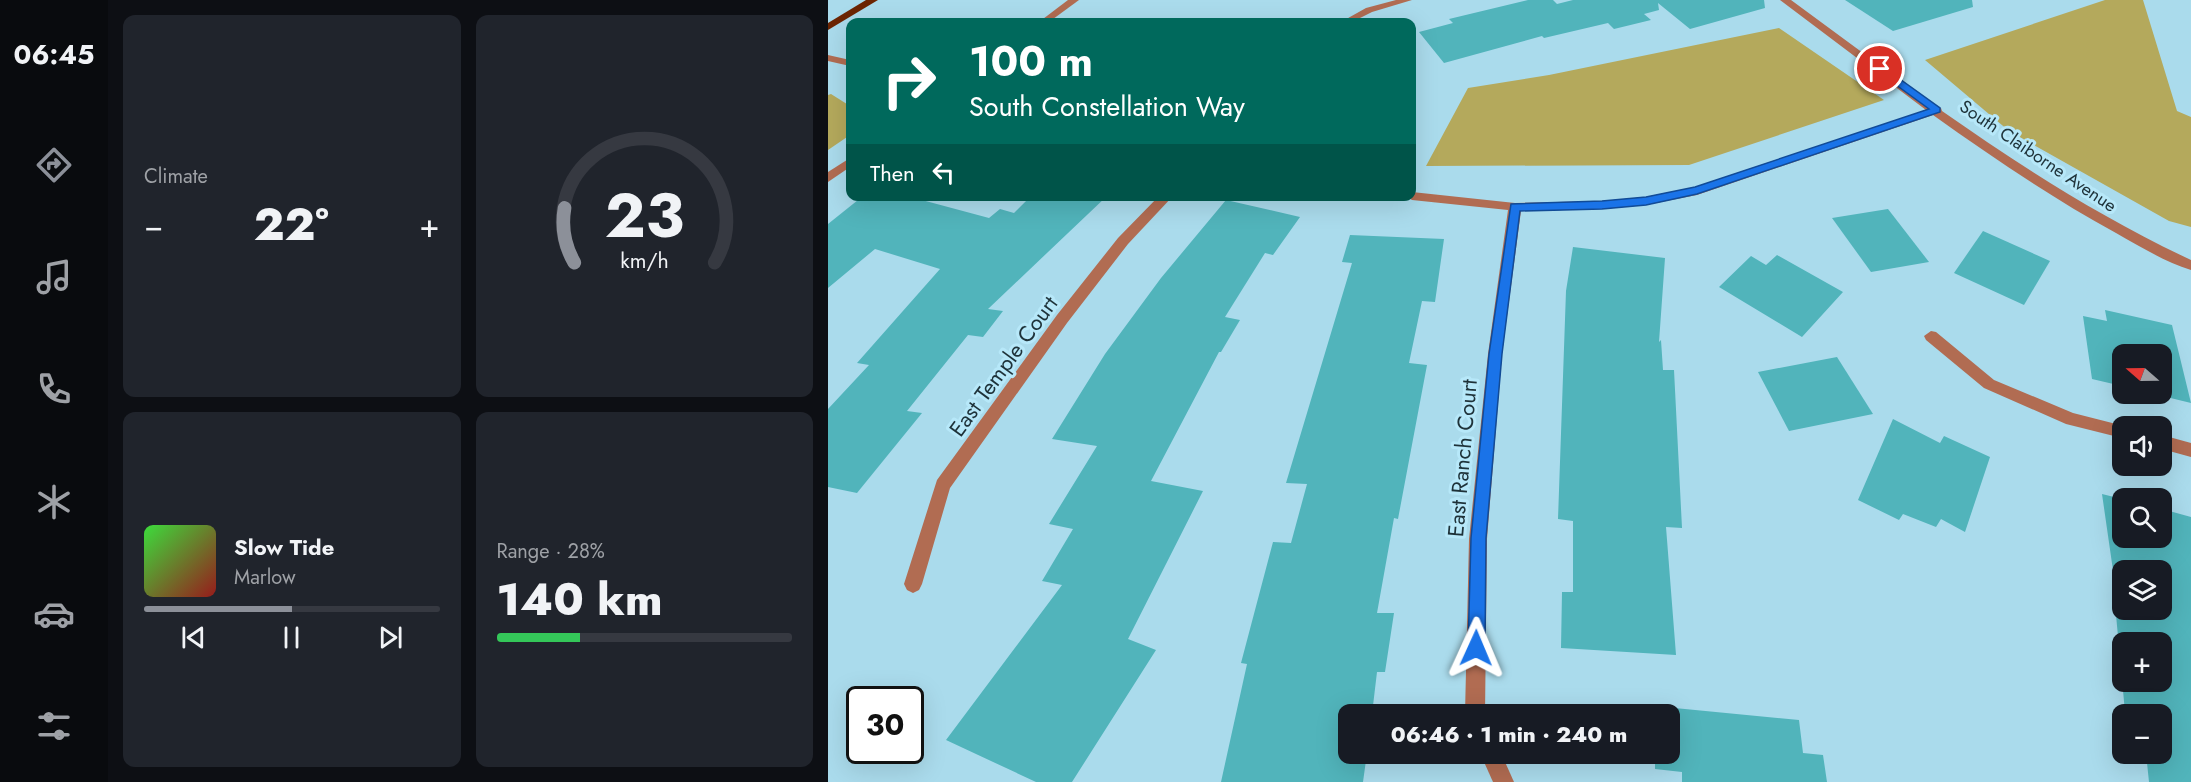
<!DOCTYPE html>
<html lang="en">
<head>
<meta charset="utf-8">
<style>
	body { margin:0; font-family:Jost,sans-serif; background:#20242c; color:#f1f3f6; height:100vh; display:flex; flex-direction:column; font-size:22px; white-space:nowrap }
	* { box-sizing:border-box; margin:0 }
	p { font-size:20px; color:#9ea1a6 }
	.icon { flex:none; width:33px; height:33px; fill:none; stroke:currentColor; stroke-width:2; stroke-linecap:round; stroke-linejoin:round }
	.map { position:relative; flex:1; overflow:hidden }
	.drawer { display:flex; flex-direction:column; gap:15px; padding:15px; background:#0d0f14; width:720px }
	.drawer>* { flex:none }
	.hud { position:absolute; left:18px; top:18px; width:570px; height:183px; border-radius:12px; box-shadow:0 6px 24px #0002; background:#00695c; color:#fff; overflow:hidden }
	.needle { width:39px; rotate:290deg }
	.buttons { position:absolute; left:1284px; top:344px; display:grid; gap:12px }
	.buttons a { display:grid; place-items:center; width:60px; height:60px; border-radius:12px; background:#171b24; box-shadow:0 6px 24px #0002; font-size:30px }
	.speed { position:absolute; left:18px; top:686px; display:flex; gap:12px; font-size:30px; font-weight:700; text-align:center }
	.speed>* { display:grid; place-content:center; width:78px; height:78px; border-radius:50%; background:#171b24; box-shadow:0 6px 24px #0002; line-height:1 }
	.speed .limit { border:3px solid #111; border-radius:9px; background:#fff; color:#111 }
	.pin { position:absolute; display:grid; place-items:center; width:51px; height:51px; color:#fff; margin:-26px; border:3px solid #fff; border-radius:50%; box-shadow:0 2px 6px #0007 }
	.me { position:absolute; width:66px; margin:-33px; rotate:1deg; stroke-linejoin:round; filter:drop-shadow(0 0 4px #0008) }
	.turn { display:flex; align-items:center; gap:21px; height:126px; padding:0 24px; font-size:27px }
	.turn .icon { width:78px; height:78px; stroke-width:2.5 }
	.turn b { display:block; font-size:42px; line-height:51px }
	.then { display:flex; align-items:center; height:57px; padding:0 24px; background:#0003; gap:12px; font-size:22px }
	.big { font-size:45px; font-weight:800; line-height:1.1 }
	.drawer .card { flex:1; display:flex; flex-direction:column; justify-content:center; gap:9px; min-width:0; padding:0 21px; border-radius:12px; background:#20242c }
	.drawer .dial { align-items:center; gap:0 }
	.dial svg { height:156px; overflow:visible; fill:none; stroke:#363941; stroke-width:7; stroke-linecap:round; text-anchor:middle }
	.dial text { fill:#f1f3f6; stroke:none }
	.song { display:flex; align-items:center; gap:18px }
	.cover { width:72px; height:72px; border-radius:9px; background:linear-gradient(135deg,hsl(120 70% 55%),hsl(0 70% 35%)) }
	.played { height:6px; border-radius:3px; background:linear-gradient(90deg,#8c9099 50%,#363941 50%) }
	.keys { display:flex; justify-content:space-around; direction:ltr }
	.heat { display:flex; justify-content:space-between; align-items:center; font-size:33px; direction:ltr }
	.charge { height:9px; border-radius:4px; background:linear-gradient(90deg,#34c759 28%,#363941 0) }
	.drawer .tiles { flex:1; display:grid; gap:15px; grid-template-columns:repeat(2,1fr) }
	.trip { position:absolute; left:510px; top:704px; width:342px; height:60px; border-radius:12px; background:#171b24; box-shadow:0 6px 24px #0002; font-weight:800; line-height:60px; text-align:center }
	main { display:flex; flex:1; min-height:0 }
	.dock { display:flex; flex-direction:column; width:108px; justify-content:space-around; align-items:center; background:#090b0e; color:#9ea1a6 }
	.dock .icon { width:42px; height:42px }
	.dock .selected { color:#8c9099 }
	.dock b { font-size:27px; color:#f1f3f6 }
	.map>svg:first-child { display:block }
	.green { fill:#b4a95c }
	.building { fill:#51b4bb; fill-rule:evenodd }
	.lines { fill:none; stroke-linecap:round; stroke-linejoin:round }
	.minor { fill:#b16c52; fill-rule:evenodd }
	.major { fill:#6c2503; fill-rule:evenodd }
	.route { fill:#1a73e8; stroke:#114b97; stroke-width:1.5 }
	.labels { text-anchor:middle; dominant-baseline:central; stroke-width:6; stroke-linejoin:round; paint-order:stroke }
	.far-street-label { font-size:18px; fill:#1e3239; stroke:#b7e8f9 }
	.street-label { font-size:22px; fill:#1e3239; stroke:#b7e8f9 }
</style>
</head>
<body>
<main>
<nav class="dock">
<b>06:45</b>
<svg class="icon selected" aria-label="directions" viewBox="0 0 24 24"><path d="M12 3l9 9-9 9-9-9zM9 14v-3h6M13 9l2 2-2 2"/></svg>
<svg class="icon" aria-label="music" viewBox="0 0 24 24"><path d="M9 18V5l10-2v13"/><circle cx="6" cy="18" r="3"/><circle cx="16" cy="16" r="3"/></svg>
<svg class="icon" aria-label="phone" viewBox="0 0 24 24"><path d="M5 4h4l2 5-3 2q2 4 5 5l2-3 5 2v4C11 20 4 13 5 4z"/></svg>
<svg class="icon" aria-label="climate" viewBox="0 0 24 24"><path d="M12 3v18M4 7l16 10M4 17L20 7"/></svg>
<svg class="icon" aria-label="car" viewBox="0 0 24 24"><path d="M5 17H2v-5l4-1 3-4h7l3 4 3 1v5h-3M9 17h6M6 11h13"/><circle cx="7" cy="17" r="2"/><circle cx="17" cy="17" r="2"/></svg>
<svg class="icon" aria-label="filters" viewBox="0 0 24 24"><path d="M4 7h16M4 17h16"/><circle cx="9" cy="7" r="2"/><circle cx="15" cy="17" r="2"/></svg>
</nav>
<section class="drawer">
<div class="tiles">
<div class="card"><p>Climate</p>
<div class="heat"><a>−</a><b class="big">22°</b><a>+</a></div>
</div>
<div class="card dial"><svg viewBox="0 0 100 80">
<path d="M14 69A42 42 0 1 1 86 69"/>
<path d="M14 69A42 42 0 0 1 9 41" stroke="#8c9099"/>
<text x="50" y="56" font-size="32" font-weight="700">23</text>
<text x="50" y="72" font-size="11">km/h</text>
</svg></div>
<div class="card">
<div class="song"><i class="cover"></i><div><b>Slow Tide</b><p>Marlow</p></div></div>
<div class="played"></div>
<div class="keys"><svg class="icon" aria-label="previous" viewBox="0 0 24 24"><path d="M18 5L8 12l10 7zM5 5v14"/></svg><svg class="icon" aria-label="pause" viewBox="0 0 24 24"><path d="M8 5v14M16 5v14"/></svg><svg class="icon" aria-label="next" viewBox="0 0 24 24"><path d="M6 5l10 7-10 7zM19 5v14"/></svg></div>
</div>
<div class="card"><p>Range · 28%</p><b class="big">140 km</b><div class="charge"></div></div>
</div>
</section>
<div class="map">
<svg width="1363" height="782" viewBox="0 0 1363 782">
	<rect width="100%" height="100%" fill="#aadbec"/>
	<g class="green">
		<path d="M1277,0h38l34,111 14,6v110l-22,-6 -160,-90 -84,-71z"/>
		<path d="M951,28l105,72 -195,65 -263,1 42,-78 81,-13z"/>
		<path d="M3,94l19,12v29l-22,15v-55z"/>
	</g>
	<g class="building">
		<path d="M700,0h25l4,4 16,-4h191l1,8 -75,21 -32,-26 1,7 -15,4 7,6 -37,9 -6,-6 -64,15 -2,-2 -98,27 -25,-31 34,-9 -4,-4z"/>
		<path d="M1017,0h127l1,7 -80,24z"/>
		<path d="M35,196h44l82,22 11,-9 14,4 17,-17h76l-119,113 15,2 -20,26 -15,-2 -61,76 15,2 -65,80 -29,-6v-78l41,-44 -12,-2 83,-94 -65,-20 -47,39v-64z"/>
		<path d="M398,200l74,17 -27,38 -8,-2 -40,64 15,3 -19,32h-2l-68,129 52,10 -75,148 28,11 -84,132h-36l-90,-42 116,-155 -20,-4 31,-52 -24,-5 48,-78 -45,-7 53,-85 56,-76z"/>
		<path d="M1060,209l41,53 -58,10 -39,-54z"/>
		<path d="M1155,231l67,30 -26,44 -70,-32z"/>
		<path d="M522,235l94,4 -9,63 -13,-1 -13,62 18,2 -29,154 -4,-1 -17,95h17l-9,59h-8l-5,42h-24v39h19l-4,29h-142l26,-118 -6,-1 32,-121 18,1 16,-59 -21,-1 66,-220 -10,-1z"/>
		<path d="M745,247l92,11 -6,84 2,-2 2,30h11l8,158 -16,-1 10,128 -115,-7 1,-56h11v-71l-15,-2 8,-228z"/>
		<path d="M949,255l66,37 -41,45 -83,-50 32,-31 15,9z"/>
		<path d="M1277,310l67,15 19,78 -41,-10h12v-39h-40v32l-30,-7 -9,-63 24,5z"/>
		<path d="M1009,357l36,57 -84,17 -31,-59z"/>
		<path d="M1065,419l47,24 4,-7 46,21 -25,75 -24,-13 -5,8 -33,-13 -4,6 -41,-20z"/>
		<path d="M1274,494l20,5v38h40v-28l29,8v265h-42l-3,-29h16v-39h-30l-7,-2 -10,-108 3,1zM1294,570h40v39h-40zM1294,642h40v39h-40z"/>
		<path d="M826,706l145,14 4,33 20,2 4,27h-145v-10l-27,-3v-16h15v-39h-16z"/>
	</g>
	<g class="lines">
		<g class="minor">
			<path d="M240,0h11l-30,22h-10z"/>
			<path d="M568,0h16l-40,12 -20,10h-11l25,-14z"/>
			<path d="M952,0h11l144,106 6,2 1,3c80,56 160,107 249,149v10c-26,-8 -52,-24 -75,-37 -64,-35 -124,-76 -183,-118l-236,80 -51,10 -44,4 -81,2 -19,143 -15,185 -2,175h-20l4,-175 19,-185 20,-144 -96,-10 -6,-4h6v-4l103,11 87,-2 44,-4 49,-10 231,-77z"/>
			<path d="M0,55l22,5v6l-22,-5z"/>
			<path d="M22,158v9l-22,15v-10z"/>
			<path d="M331,196h14l-45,48 -61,79 -117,165 -28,96 -3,6 -6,3 -6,-3 -3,-6 33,-104 120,-165 61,-77z"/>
			<path d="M1103,331l5,1 58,48 79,33 51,13 -2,12 -56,-14 -82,-36 -58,-48 -2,-4z"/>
			<path d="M1334,435l29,8v14l-29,-8z"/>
			<path d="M652,753h21l13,29h-21z"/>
		</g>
		<path class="major" d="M38,0h12l-50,30v-7z"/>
	</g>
	<path class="route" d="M1049,67h6l57,41v4l-243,82 -51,11 -44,4 -82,2 -18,143 -16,184 -1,110 -3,6 -6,3 -6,-3 -2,-6 3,-110 18,-184 22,-150 91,-3 44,-4 49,-10 234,-78 -52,-38z"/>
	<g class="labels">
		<g class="far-street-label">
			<text transform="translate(1210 156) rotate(34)">South Claiborne Avenue</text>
		</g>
		<g class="street-label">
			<text transform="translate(175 366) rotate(-54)">East Temple Court</text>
			<text transform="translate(634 458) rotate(-85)">East Ranch Court</text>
		</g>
	</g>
</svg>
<div class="buttons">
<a><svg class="needle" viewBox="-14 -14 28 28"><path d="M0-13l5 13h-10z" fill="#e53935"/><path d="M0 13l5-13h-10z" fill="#9ea1a6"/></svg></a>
<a><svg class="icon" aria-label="sound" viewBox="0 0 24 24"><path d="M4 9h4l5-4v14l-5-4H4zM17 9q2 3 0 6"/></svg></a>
<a><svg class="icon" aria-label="search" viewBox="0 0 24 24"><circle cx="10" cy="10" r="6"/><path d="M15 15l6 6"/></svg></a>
<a><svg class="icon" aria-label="layers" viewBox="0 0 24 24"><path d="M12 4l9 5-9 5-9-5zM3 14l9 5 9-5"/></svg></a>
<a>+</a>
<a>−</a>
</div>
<div class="speed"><div class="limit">30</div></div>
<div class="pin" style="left:1052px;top:69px;background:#d93025"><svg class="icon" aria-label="arrive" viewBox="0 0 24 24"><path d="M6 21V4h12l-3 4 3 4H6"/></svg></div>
<svg class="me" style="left:648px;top:648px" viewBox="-20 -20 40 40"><path d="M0-17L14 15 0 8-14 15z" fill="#1a73e8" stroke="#fff" stroke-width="4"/></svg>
<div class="trip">06:46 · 1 min · 240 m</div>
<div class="hud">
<div class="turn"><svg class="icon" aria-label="right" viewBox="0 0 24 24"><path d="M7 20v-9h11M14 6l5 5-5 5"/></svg><div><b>100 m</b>South Constellation Way</div></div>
<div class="then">Then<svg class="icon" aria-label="left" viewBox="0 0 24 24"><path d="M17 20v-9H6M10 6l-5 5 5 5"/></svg></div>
</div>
</div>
</main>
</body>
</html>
